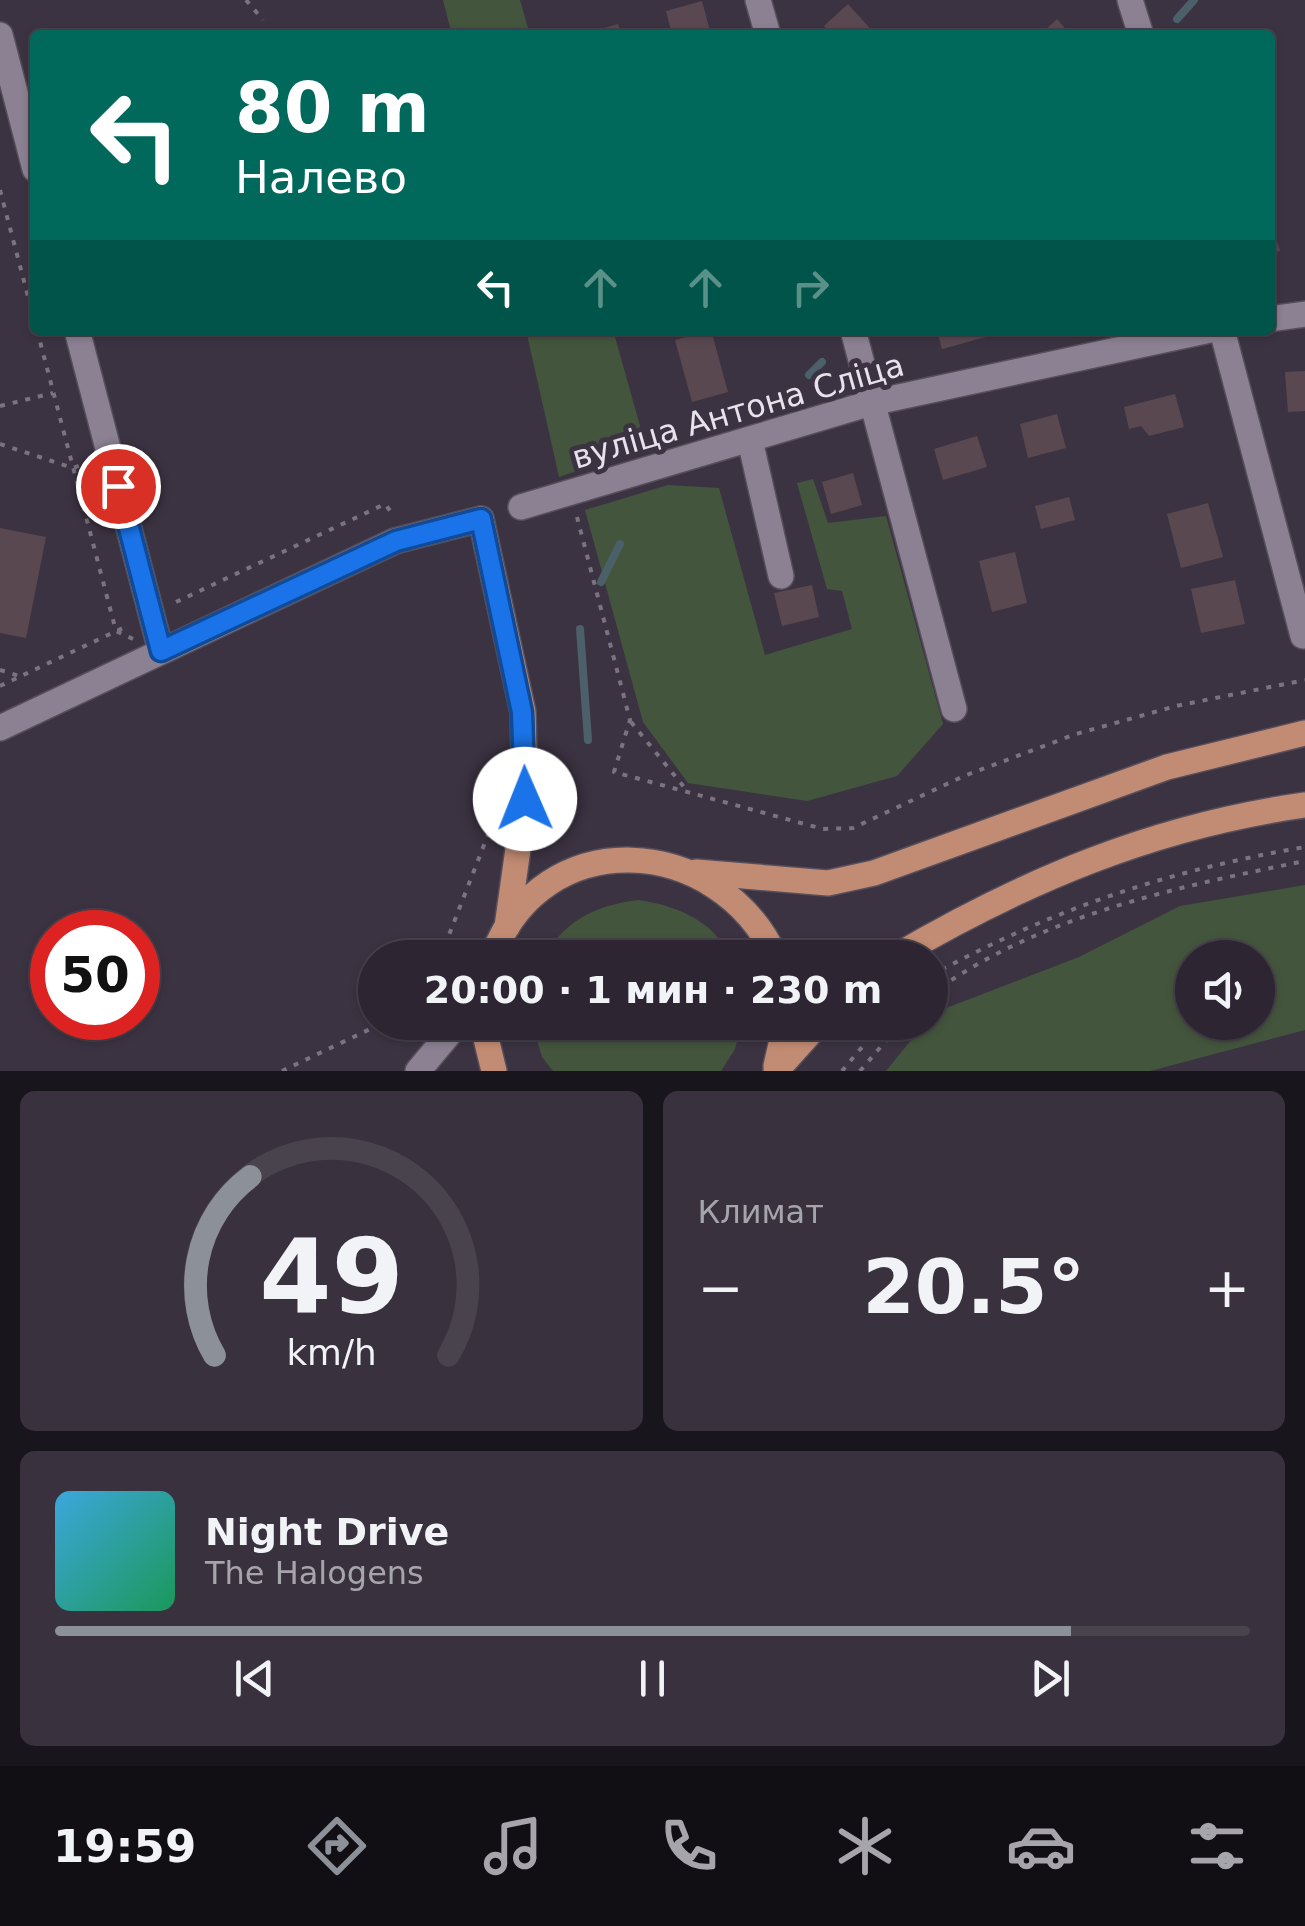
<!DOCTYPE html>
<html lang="ru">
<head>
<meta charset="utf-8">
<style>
	body { margin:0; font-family:"DejaVu Sans",sans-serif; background:#39323e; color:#f1f3f6; height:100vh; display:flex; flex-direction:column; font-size:38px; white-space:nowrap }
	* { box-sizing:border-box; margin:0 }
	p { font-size:32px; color:#a7a5ac }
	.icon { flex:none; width:55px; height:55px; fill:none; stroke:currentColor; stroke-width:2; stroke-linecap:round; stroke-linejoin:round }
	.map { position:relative; height:1071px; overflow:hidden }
	.drawer { display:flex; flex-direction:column; gap:20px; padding:20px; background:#19151c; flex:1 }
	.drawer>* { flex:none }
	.banner { position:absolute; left:30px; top:30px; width:1245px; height:305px; border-radius:10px; box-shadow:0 2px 8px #0004,0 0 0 2px #48434d; background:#00695c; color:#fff; overflow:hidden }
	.buttons { position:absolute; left:1175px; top:940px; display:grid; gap:20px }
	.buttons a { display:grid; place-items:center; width:100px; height:100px; border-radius:50%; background:#2d2632; box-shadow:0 2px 8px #0004,0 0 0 2px #48434d; font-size:50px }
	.speed { position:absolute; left:30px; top:910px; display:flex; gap:20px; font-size:50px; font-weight:700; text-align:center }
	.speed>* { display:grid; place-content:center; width:130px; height:130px; border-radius:50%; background:#2d2632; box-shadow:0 2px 8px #0004,0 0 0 2px #48434d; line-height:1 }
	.speed .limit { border:15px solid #d22; background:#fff; color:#111 }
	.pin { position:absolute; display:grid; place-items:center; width:85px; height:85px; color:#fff; margin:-42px; border:5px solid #fff; border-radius:50%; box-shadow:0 2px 10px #0007 }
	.me { position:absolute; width:110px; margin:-55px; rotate:359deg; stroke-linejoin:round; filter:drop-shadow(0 0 8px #0008) }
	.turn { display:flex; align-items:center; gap:35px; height:210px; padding:0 40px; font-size:45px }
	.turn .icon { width:130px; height:130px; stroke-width:2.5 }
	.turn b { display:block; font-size:70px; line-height:85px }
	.lanes { display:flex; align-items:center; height:95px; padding:0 40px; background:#0003; justify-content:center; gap:50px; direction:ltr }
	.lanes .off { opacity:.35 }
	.big { font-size:75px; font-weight:700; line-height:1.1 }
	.drawer .card { flex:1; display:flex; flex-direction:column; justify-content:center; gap:15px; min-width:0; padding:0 35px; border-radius:15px; background:#39323e }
	.drawer .dial { align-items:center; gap:0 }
	.dial svg { height:260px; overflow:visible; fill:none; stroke:#48434d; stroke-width:7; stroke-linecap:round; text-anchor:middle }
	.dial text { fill:#f1f3f6; stroke:none }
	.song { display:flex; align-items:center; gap:30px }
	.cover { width:120px; height:120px; border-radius:15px; background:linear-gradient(135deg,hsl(200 70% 55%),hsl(150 70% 35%)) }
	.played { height:10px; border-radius:5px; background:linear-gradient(90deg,#8c9099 85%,#48434d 85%) }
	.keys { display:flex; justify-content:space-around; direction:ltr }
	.heat { display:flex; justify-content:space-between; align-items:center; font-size:55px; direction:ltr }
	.drawer .tiles { flex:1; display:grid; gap:20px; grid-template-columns:1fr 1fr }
	.card:last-child { grid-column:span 2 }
	.trip { position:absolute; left:358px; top:940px; width:590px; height:100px; border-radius:50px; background:#2d2632; box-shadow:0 2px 8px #0004,0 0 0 2px #48434d; font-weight:700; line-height:100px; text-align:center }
	.menu { display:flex; height:160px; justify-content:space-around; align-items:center; background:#120f14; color:#a7a5ac }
	.menu .icon { width:70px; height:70px }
	.menu .active { color:#8c9099 }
	.menu b { font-size:45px; color:#f1f3f6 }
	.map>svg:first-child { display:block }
	.green { fill:#44553d; fill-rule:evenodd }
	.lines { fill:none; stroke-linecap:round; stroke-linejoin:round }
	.stream { stroke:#4c606a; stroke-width:8 }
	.building { fill:#5a4850 }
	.minor-casing { stroke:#564f5b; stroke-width:28 }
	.major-casing { stroke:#564f5b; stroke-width:28 }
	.path { stroke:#7a7380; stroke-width:4; stroke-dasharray:5 8; stroke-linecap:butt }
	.minor { stroke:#8b8193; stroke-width:25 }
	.major { stroke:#c28b73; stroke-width:25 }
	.route-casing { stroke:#114b97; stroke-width:25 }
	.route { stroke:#1a73e8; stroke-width:18 }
	.labels { text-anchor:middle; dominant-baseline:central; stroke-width:10; stroke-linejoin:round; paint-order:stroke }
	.street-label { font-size:32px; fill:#e7e2eb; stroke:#3c3342 }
</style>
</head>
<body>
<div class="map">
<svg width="1305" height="1071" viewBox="0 0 1305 1071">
	<rect width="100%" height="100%" fill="#3c3342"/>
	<g class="green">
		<path d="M443,0h77l10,35h-78z"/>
		<path d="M526,330h87l33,117 -87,30z"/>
		<path d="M813,479l15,44 58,-7 57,208 -46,52 -90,25 -119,-18 -45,-61 -58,-212 83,-25 51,3 46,167 87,-26 -10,-38 -15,-2 -30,-106z"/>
		<path d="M1305,885v145l-155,41h-264l47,-58 146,-56 101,-51zM1192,958h66v64h-66z"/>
		<path d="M639,900c38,6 74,20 91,57h-187c23,-37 53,-52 96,-57z"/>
		<path d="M532,1023v-1l210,1 -7,26 -14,22h-168l-11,-14z"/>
	</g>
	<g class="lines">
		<g class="stream">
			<path d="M1177,19l17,-19"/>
			<path d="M809,375l13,-13"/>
			<path d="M601,582l19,-38"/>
			<path d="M580,629l8,111"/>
		</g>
	</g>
	<g class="building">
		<path d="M702,1l9,34h-39l-6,-24z"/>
		<path d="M848,4l28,31h-43l-9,-9z"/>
		<path d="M1057,19l14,16h-31z"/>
		<path d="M618,24l4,11h-38v-1z"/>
		<path d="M1270,219l10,32 -10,3z"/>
		<path d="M711,330l17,62 -36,10 -17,-62z"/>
		<path d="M937,330h48l1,7 -44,12z"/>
		<path d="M1305,371v40l-17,1 -3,-40z"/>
		<path d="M1175,394l9,33 -35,9 -8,-10 -12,3 -5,-22z"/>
		<path d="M1057,414l9,34 -38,10 -8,-34z"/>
		<path d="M977,436l10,31 -44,13 -9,-31z"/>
		<path d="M853,473l9,32 -31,9 -9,-32z"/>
		<path d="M1069,497l6,23 -34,9 -6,-23z"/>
		<path d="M1208,503l15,54 -42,11 -14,-54z"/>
		<path d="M0,528l46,9 -20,101 -26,-5z"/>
		<path d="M1015,552l12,51 -35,9 -13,-51z"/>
		<path d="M1235,580l10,44 -44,9 -10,-44z"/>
		<path d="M812,585l7,32 -37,9 -8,-33z"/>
	</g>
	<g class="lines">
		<g class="minor-casing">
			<g id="minor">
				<path d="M758,0l10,35"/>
				<path d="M1130,0l11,35"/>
				<path d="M0,35l35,134"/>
				<path d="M1270,319l35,-5"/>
				<path d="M77,330l84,321"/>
				<path d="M853,330l101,379"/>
				<path d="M1222,330l81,306"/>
				<path d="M750,440l31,136"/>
				<path d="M521,507l350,-104 339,-73"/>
				<path d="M0,728l395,-187 86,-22"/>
				<path d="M418,1071l41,-49"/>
			</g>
		</g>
		<g class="major-casing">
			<g id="major">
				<path d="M481,519l42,193 2,87 -18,128"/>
				<path d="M696,872l132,11 46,-10 293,-106 138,-34"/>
				<path d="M492,958c49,-136 227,-125 284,0"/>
				<path d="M893,958c131,-77 261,-132 412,-153"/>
				<path d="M482,1022l12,49"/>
				<path d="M776,1066l10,-44"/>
				<path d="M776,1071l44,-49"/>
			</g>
		</g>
		<g class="path">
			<path d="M246,0l17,20"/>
			<path d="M0,190l35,133"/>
			<path d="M37,330l79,301 17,8"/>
			<path d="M0,406l53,-13"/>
			<path d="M0,444l73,24 14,-5"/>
			<path d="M577,517l53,203 -16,52 209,57 30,-1 111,-52 112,-42 100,-28 129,-26"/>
			<path d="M176,602l209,-98 9,12"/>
			<path d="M0,670l19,6"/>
			<path d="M0,686l127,-60"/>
			<path d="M631,722l57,70"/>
			<path d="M440,958l60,-154"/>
			<path d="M930,976c123,-67 236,-105 375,-129"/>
			<path d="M930,995c107,-79 247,-108 375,-134"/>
			<path d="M282,1071l103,-49"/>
			<path d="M842,1071l41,-49"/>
			<path d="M860,1071l42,-49"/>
		</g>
		<use href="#minor" class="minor"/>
		<use href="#major" class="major"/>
	</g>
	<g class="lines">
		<g class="route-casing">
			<path id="route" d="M118,486l43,165 235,-110 85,-22 41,193 3,87"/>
		</g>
		<use href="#route" class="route"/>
	</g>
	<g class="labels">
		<g class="street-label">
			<text transform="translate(738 411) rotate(-16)">вуліца Антона Сліца</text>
		</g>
	</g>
</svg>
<div class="buttons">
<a><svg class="icon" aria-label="sound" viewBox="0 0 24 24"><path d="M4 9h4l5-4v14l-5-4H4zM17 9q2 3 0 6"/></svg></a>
</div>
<div class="speed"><div class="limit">50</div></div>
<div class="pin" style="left:118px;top:486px;background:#d93025"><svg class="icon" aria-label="arrive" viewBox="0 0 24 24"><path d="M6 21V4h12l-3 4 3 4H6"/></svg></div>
<svg class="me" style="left:525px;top:799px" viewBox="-20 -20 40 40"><circle r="19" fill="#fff"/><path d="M0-13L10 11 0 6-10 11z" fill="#1a73e8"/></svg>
<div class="trip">20:00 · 1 мин · 230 m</div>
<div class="banner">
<div class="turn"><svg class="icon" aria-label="left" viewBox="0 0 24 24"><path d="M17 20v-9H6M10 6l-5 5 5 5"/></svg><div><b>80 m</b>Налево</div></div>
<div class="lanes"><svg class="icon" aria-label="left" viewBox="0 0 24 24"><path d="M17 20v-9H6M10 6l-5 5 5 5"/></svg><svg class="icon off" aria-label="ahead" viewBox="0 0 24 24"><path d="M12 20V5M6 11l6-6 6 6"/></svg><svg class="icon off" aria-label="ahead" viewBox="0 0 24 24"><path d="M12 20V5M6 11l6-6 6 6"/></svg><svg class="icon off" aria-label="right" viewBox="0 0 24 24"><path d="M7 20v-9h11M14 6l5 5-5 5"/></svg></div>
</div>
</div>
<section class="drawer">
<div class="tiles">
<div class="card dial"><svg viewBox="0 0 100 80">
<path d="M14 69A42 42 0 1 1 86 69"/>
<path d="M14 69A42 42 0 0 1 25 14" stroke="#8c9099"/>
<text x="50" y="56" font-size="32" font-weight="700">49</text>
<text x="50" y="72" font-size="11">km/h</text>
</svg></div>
<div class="card"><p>Климат</p>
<div class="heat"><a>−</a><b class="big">20.5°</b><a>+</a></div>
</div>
<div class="card">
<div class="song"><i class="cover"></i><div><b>Night Drive</b><p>The Halogens</p></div></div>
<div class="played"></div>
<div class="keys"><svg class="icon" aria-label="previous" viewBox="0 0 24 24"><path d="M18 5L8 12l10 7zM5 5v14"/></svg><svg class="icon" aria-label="pause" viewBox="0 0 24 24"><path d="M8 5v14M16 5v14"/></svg><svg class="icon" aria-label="next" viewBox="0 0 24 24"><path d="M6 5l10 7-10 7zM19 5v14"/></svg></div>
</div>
</div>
</section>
<nav class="menu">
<b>19:59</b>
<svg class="icon active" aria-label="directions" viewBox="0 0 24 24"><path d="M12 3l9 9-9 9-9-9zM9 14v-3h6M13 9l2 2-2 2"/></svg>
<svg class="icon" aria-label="music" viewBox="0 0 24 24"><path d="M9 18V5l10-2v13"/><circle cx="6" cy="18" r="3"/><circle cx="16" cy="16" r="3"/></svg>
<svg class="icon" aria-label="phone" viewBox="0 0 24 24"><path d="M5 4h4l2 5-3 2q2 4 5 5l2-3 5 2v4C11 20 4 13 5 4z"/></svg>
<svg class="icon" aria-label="climate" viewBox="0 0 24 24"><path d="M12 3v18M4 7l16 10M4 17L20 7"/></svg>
<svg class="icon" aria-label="car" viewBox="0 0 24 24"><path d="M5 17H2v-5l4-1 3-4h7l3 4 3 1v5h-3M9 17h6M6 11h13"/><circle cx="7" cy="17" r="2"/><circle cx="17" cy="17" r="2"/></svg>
<svg class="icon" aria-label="filters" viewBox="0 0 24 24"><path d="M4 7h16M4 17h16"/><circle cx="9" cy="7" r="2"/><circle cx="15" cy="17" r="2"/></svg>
</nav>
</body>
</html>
